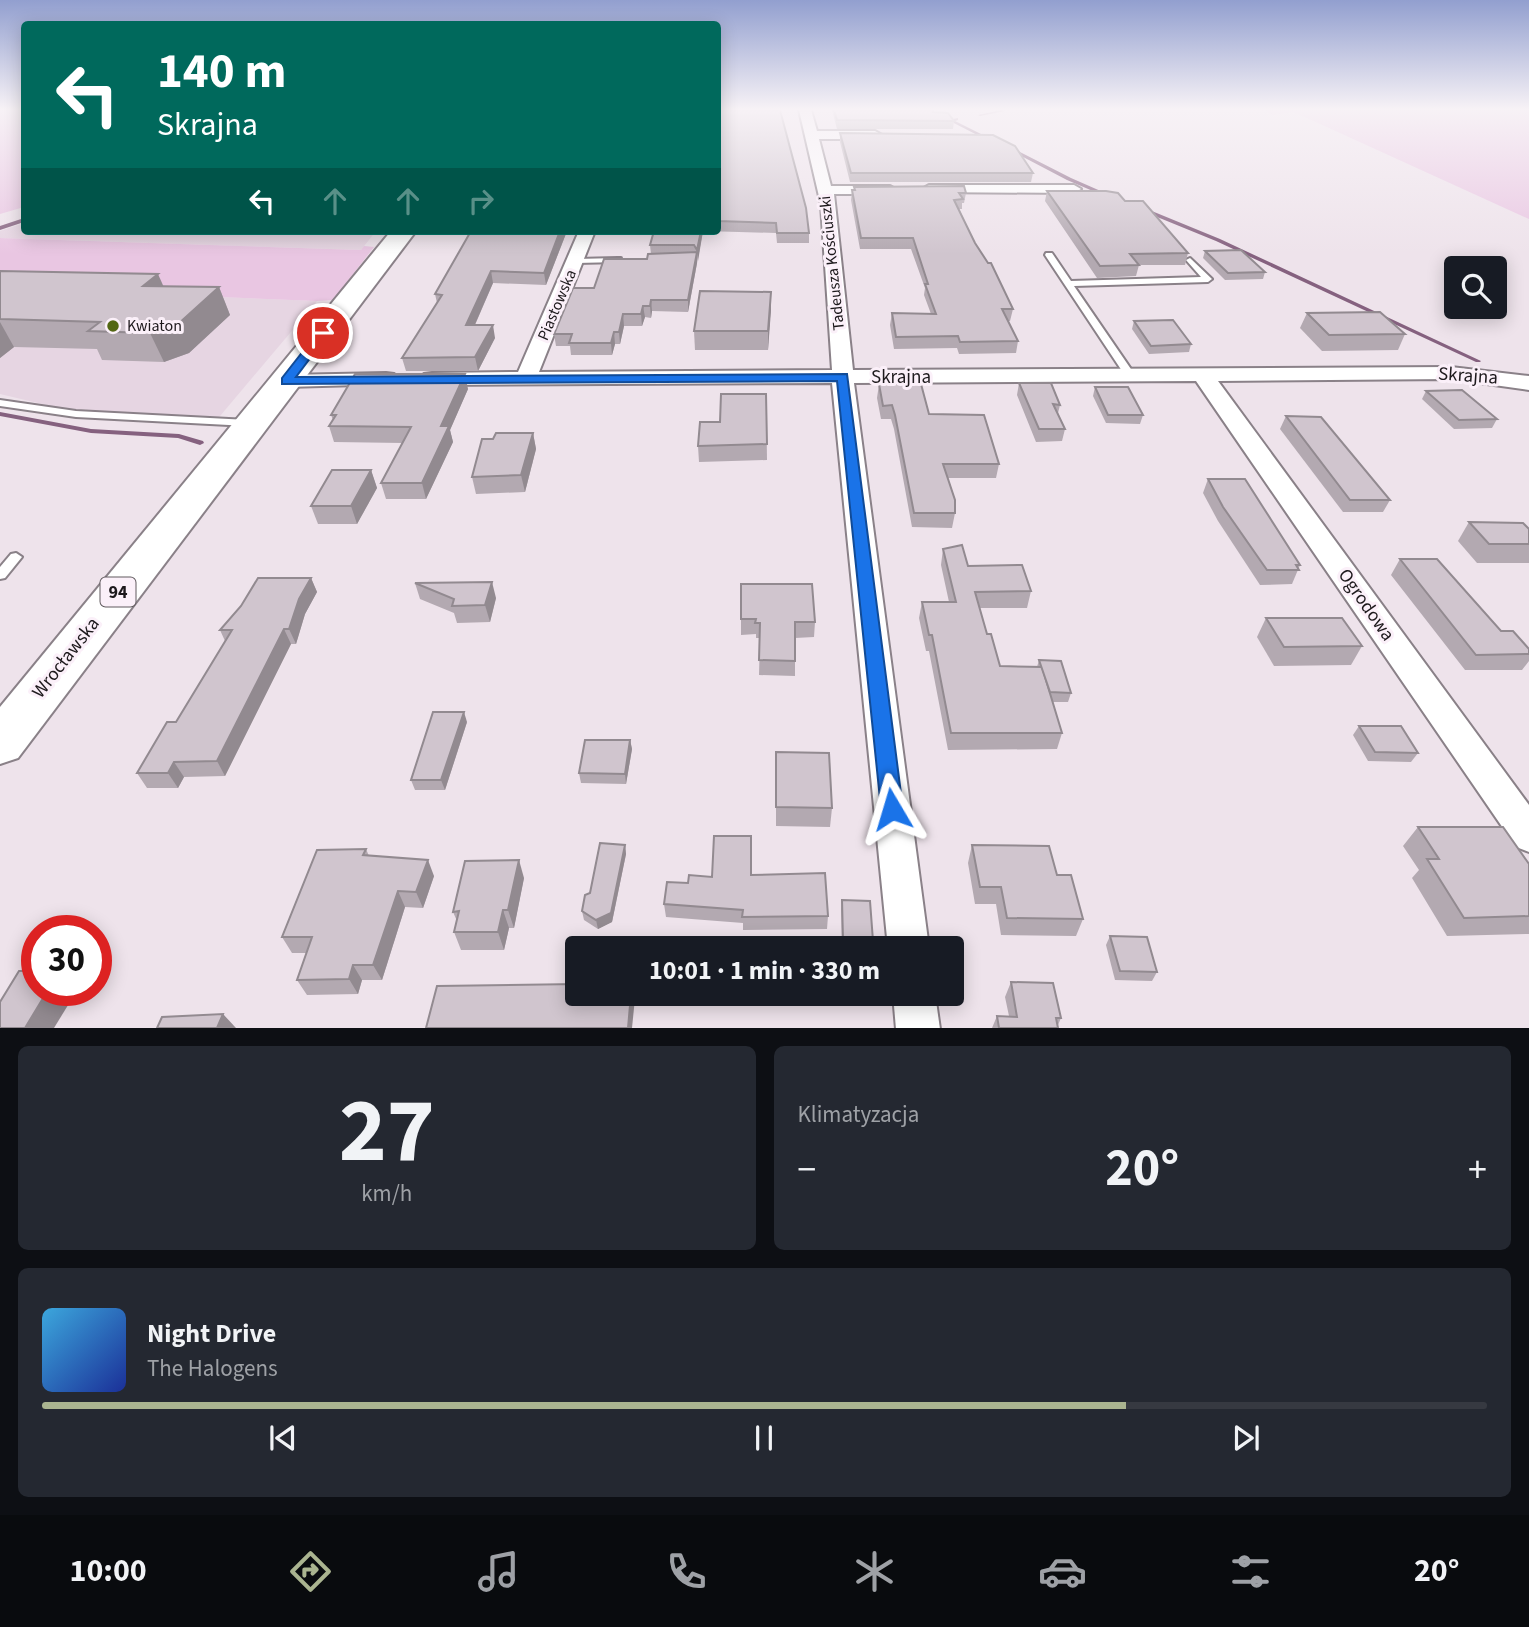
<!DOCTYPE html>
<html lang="pl">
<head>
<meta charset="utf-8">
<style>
	body { margin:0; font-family:"Source Sans 3",sans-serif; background:#242831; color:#f1f3f6; height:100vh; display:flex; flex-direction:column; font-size:26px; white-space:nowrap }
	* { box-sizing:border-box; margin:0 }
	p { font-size:23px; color:#9ea1a6 }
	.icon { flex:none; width:38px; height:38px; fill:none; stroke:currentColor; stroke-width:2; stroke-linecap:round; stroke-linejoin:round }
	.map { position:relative; height:1028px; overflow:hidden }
	.side { display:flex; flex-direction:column; gap:18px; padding:18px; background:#0d0f14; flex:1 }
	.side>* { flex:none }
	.hud { position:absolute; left:21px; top:21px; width:700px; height:214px; border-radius:7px; box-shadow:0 4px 18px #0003; background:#00695c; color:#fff; overflow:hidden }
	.fabs { position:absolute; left:1444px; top:256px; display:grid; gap:14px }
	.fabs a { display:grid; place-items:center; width:63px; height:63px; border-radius:7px; background:#171b24; box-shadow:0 4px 18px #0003; font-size:35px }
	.speed { position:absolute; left:21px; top:915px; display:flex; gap:14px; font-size:35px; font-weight:700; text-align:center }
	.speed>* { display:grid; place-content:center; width:91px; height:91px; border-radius:50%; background:#171b24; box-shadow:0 4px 18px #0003; line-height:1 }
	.speed .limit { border:10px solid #d22; background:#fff; color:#111 }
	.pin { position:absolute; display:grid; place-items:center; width:60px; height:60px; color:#fff; margin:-30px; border:4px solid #fff; border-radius:50%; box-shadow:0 2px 7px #0007 }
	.me { position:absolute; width:77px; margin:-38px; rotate:353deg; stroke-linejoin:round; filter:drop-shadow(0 0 5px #0008) }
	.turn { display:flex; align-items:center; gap:24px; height:147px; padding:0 21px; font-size:32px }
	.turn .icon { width:91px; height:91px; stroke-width:2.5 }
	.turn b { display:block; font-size:49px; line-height:60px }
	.lanes { display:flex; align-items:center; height:66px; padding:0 21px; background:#0003; justify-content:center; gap:35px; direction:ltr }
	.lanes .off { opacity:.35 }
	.big { font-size:52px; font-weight:700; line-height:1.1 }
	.side .card { flex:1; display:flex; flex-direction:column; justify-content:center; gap:10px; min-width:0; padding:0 24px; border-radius:10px; background:#242831 }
	.side .dial { align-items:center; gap:0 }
	.dial b { font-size:91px; line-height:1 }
	.song { display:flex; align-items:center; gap:21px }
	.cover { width:84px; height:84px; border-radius:10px; background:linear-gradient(135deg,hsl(200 70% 55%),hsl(230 70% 35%)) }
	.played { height:7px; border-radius:4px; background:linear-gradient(90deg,#aab490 75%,#363941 75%) }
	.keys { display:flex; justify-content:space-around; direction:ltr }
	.heat { display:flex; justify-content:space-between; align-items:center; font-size:38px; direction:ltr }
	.side .tiles { flex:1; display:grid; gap:18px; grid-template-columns:1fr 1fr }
	.card:last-child { grid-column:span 2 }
	.trip { position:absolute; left:565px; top:936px; width:399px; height:70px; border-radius:7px; background:#171b24; box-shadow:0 4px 18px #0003; font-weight:700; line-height:70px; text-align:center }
	.menu { display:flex; height:112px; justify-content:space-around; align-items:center; background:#090b0e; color:#9ea1a6 }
	.menu .icon { width:49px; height:49px }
	.menu .selected { color:#aab490 }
	.menu b { font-size:32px; color:#f1f3f6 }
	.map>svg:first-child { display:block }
	.built { fill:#e6d5e2 }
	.green { fill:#e9c6e2 }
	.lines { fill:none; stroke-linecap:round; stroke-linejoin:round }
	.stream { fill:#85617f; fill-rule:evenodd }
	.service-casing { stroke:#8a8188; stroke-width:4 }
	.minor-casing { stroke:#8a8188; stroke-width:4 }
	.primary-casing { stroke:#8a8188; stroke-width:4 }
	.service { fill:#fff; fill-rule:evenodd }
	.minor { fill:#fff; fill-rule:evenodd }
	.primary { fill:#fff; fill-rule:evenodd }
	.wall { fill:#b3a9b1 }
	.shaded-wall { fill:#928a90 }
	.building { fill:#d0c5ce; stroke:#928a90; stroke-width:2 }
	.route { fill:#1a73e8; stroke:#114b97; stroke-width:2 }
	.poi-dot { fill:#536713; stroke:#fbf0f9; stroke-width:2.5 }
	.labels { text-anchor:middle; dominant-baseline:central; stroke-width:6; stroke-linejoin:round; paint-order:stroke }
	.far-street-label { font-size:16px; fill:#1d191c; stroke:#fbf0f9 }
	.far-poi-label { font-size:16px; fill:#1d191c; stroke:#fbf0f9; text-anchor:start }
	.shield { fill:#fbf0f9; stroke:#605a5e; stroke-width:2 }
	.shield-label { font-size:18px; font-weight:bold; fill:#1d191c }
	.street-label { font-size:19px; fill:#1d191c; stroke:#fbf0f9 }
</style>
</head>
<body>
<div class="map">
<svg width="1529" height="1029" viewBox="0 0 1529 1029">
	<rect width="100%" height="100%" fill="#eee3eb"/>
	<g class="built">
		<path d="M24,223v8h352l-15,19 -361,-12v-7z"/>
		<path d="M0,288l317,13 -102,121 -101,-1 -114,-27z"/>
	</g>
	<g class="green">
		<path d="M0,110h24v97l-24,7z"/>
		<path d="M1265,110h264v109l-222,-101 -15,-6 -19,3z"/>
		<path d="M0,238l361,12 3,-4 10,1 -41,53 -16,1 -317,-13z"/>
	</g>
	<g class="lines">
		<g class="stream">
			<path d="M1001,110l4,1 -25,5 -2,-1z"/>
			<path d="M958,118v2l-3,1 36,18 -4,1 -39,-20z"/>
			<path d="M1012,148l59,30 41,18 -5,1 -40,-17 -57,-30z"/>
			<path d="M1142,207l78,32 261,122 -1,1h-4l-260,-121 -76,-31 -1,-1z"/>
			<path d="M24,218v4l-24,8v-4z"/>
			<path d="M0,412l91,17 88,5 24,7 1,2 -4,2 -22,-7 -87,-5 -91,-17z"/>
		</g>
		<g class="service-casing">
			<g id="service">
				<path d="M1046,253h6l19,28 130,-4 -15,-17 4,-2 22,21 -4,3 -134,4 61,89 -5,3 -4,-1 -81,-122z"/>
				<path d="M618,258h3v4l-45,1 -4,-2 4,-2z"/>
				<path d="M0,400l76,11 172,9 5,3 -5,3 -172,-9 -76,-11z"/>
				<path d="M16,553l6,4 -17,21 -5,1v-12l11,-13z"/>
			</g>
		</g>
		<g class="minor-casing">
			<g id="minor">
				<path d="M799,110h12l6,21h58l7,4 -7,4h-56l12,47h59l7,4 -7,4h-56l19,176 598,-3 78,9v14l-78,-11 -233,2 311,424v47l-13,-5 -320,-466 -342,2 75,565h-41l-56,-565 -400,2 -8,-1 -3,-5 3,-5 8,-1 86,-1 61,-141h16l-56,141 293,-2 -11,-165z"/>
				<path d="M929,185h145l7,4 -7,4 -150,-1 -2,-3z"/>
				<path d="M386,373l8,1 3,5 -3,5 -108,3 -8,-1 -3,-5 3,-5 8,-1z"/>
				<path d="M893,994h42l5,35h-44z"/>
			</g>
		</g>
		<g class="primary-casing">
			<path id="primary" d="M391,231h25l-398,527 -18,6v-57z"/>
		</g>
		<use href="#service" class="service"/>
		<use href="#minor" class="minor"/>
		<use href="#primary" class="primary"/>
	</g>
	<g class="wall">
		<path d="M718,110l91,123v10h-32l-1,-10 -71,-2h13z"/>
		<path d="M832,110h101v2l21,9 -1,8h-116z"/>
		<path d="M840,133l193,40 -2,9h-181l-10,-40z"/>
		<path d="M854,187l112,6 -2,10h-2v6h-3l16,34 38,66 -3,12h-2l10,20 -2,12 -57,1 -2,-6 -63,1 -4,-24 2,-12 39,1 -7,-19 1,-7 -14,-39h-51l-9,-49 1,-10h2z"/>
		<path d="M1047,191l78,10 63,52 -3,12h-46l-3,11 -39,2 -52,-77z"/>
		<path d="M471,231h96l-21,54 -53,-2 -18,42 20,13 -17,33h-72l-4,-13 35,-55 -2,-9z"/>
		<path d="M703,231l-15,81 -36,-1 -1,7 -6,-1 -3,9h-18l-4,18h-5l-3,11h-41l-1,-9h-14l-2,-12 40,-46 53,-29 4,-5 -1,-9z"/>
		<path d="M1205,251l60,21 -2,7 -38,1 -22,-22z"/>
		<path d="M0,271l164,15 55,1 11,28 -41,38 -25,9 -62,-2 -5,-11 -83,-2 -14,11z"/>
		<path d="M771,292l-3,58h-73l-1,-19z"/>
		<path d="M1307,313l98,21 -7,16 -76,1 -22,-23z"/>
		<path d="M1134,321l57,23 -2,8 -40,2 -17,-25z"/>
		<path d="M1019,383l41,22 -2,8 7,16 -3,12 -26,1 -19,-47z"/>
		<path d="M879,384l50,30 70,50 -3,14h-48l7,35 -3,15 -40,-1 -18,-98 -3,-10h-10l-4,-21z"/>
		<path d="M1095,387l48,28 -3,9 -34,-1 -13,-27z"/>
		<path d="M468,389l-18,41 3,12 -27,57h-40l-5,-16 22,-40 -69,-1 -5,-16 4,-6 -2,-5z"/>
		<path d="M1426,391l71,28 -5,9 -38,1 -32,-30z"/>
		<path d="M766,394l1,66 -68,2 -1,-16 22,-24z"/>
		<path d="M1286,416l104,84 -7,12h-40l-63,-83z"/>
		<path d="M533,433l3,16 -11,43 -49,2 -4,-17 21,-38z"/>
		<path d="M371,470l6,18 -20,36h-39l-7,-18z"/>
		<path d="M1208,479l92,86 -8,19 -32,1 -42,-64 -15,-28z"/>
		<path d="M1469,522l60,7v34h-52l-19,-22z"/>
		<path d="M943,549l25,17 63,25 -4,17h-47l7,26 13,32 37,1 2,-7 32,33 -3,9h-15l9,31 -5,16 -109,1 -19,-99h-3l-7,-33 3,-16h27l-8,-37z"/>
		<path d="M1400,559l101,72 28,18v12l-7,9h-57l-74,-95z"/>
		<path d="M311,578l6,14 -12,22 -9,30h-5l-66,132 -41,1 -6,11h-31l-10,-15 39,-51 49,-81 -5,-11z"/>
		<path d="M415,583l81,15 -6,24 -33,1 -3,-10 -34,-14z"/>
		<path d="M741,584l74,38 -1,15 -19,1v38l-36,-1 1,-37h-4v-4l-15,1z"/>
		<path d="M1266,618l96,28 -11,19 -77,1 -17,-29z"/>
		<path d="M467,722l-22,68h-30l-4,-10z"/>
		<path d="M1359,726l59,27 -7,9 -43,-1 -15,-26z"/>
		<path d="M630,740l2,9 -6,35 -45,-1 -2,-10z"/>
		<path d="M776,752l56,56 -2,19 -54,-1z"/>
		<path d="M1418,827l111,37v70l-82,2 -35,-58 7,-8 -16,-24z"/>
		<path d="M625,845l1,9 -14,68 -14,7 -14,-9 -2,-9z"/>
		<path d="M972,845l85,30 26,44 -7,17 -75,-1 -5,-31h-21l-7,-41z"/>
		<path d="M366,849l3,7 65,20 -11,32 -18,-1 -23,73h-20l-4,14 -51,1 -10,-15 10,-27h-15l-10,-16z"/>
		<path d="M751,875l77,41 -1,13 -84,1v-7l-77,-6 -2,-13 24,-21 24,-6z"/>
		<path d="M524,878l-10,50h-5l-5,22h-43l-7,-18 3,-11 -4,-9z"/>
		<path d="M842,900l31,41 -1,7h-30l-1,-39z"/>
		<path d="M1110,936l47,36 -5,9 -37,-1 -9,-35z"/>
		<path d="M1011,982l50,36 -3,7v3h-66l5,-12h12l-4,-19z"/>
	</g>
	<g class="shaded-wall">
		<path d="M560,231h7l-21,54 -2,-12z"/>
		<path d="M701,231h2l-5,30 -1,-11z"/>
		<path d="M697,252v11l-9,49v-12z"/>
		<path d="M491,271l2,12 -24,55 -3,-13z"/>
		<path d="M158,274l12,27 -27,-15z"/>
		<path d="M219,287l11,28 -41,38 -25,9 -14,-29z"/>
		<path d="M771,292v19l-3,39v-19z"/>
		<path d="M651,300l1,11 -1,7 -1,-12z"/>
		<path d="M643,306l2,11 -3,9 -1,-12z"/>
		<path d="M623,314l1,12 -4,18 -1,-12z"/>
		<path d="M0,322l14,25 -14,11z"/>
		<path d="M493,325l2,13 -17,33 -3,-14z"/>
		<path d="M614,332l1,12 -3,11 -1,-12z"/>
		<path d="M465,374l3,15 -18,41 3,12 -27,57 -4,-16 19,-57z"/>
		<path d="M533,433l3,16 -11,43 -4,-17z"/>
		<path d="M371,470l6,18 -20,36 -6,-18z"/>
		<path d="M311,578l6,14 -12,22 -9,30 -7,-15 10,-30z"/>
		<path d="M492,582l4,16 -6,24 -5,-17z"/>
		<path d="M284,629l7,15 -66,132 -8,-15z"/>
		<path d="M464,712l3,10 -22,68 -4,-10z"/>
		<path d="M630,740l2,9 -6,35 -1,-10z"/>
		<path d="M174,762l10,15 -6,11 -10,-15z"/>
		<path d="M625,845l1,9 -14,68 -14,7 -2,-9z"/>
		<path d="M428,860l6,16 -11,32 -7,-16z"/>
		<path d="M519,860l5,18 -10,50 -6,-18z"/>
		<path d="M398,891l7,16 -23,73 -9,-15z"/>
		<path d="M503,910l6,18 -5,22 -6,-18z"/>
		<path d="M353,965l9,15 -4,14 -9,-15z"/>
		<path d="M48,990h24l1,7 -19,31h-29z"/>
		<path d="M631,994h3l1,4 -3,30h-4z"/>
		<path d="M223,1014l13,14h-19z"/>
	</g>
	<g class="building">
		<path d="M718,110h62l26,98 3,25h-32l-1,-10 -58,-2z"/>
		<path d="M834,110h99v2l15,1 6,8 -117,-1z"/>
		<path d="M840,133l153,2 22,11 18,27h-182z"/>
		<path d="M964,186l2,7h-7l4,6 -9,1 21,43 13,20h3l22,46h-11l16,32 -58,1 -2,-6 -62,1 -4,-24 44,1 -11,-30h3l-15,-46h-52l-9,-48h3l-1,-3z"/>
		<path d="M1047,191h59l12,2 7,8h18l45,52 -58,1 9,11 -39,1z"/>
		<path d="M471,231h89l-16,42 -53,-2 -25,54h27l-18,32 -73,1 40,-63 -7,-1z"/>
		<path d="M654,231h47l-4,19 -3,-5h-44z"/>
		<path d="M1241,250l24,22 -37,1 -23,-22z"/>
		<path d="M697,252l-9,48h-37l-1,6h-7l-2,8h-18l-4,18h-5l-3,11h-42l3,-9h-18l19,-46h21l10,-29h43l1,-5z"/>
		<path d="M0,271l158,3 -15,12 76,1 -42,38 -27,8 -62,-2 12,-9 -100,-3z"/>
		<path d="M700,291l71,1 -3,39h-74z"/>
		<path d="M1380,312l25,22 -76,1 -22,-22z"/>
		<path d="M1173,320l18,24 -40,2 -17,-25z"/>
		<path d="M355,374h110l-24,52h8l-27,57h-41l30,-56 -82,-1 7,-11h-5z"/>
		<path d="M1019,383h32l9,22 -7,-1 12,25h-26z"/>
		<path d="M879,384h42l8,30 55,1 15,49h-56l12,36v13h-41l-19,-98 -3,-10 -9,1z"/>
		<path d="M1095,387h33l15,28h-35z"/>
		<path d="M1462,390l35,29 -38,1 -33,-29z"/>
		<path d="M721,394h45l1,50 -69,2 2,-24h20z"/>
		<path d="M1286,416l35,1 69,83h-40z"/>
		<path d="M496,433h37l-12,42 -49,2 10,-38h11z"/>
		<path d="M332,470h39l-20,36h-40z"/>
		<path d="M1208,479h37l55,86h-4l3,5h-32l-44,-63z"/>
		<path d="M1469,522l54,1 6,6v15h-40z"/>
		<path d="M962,545l6,21 54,-1 9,26 -56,1 12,42h4l9,32 42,1 20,66h-111l-19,-98h-3l-7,-33h34l-13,-53z"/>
		<path d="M1400,559h37l64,72h12l16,18v5l-53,1z"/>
		<path d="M258,578h53l-12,21 -10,30h-5l-67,132 -43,1 -6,11h-31l30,-51h9l56,-92h-12l21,-24z"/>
		<path d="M492,582l-7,23 -33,1 2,-7 -39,-16z"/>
		<path d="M741,584h71l3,38h-20v39l-36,-1 1,-37h-5l1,-4h-15z"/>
		<path d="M1266,618h76l20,28 -78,1z"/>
		<path d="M1039,660l22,1 10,32 -21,-1z"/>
		<path d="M433,712h31l-23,68h-30z"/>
		<path d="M1359,726h42l17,27 -43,-1z"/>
		<path d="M585,740h45l-5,34 -46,-1z"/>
		<path d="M776,752l53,1 3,55 -56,-1z"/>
		<path d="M1418,827h85l26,37v52l-65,2 -37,-59h12z"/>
		<path d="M714,836h37v39l74,-2 3,43 -86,1 1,-7 -79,-6 3,-22 21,1 1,-8 23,2z"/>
		<path d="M600,843l25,2 -14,68 -15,7 -14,-9 3,-16 5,-2z"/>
		<path d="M972,845l77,1 8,29h14l12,44 -76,-1 -6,-31h-21z"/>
		<path d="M366,849l-3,6 65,5 -12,32 -18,-1 -25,74h-20l-4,14 -52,1 15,-43h-30l35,-87z"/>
		<path d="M519,860l-11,50h-5l-5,22h-44l5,-21 -6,1 12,-51z"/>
		<path d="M842,900l28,1 3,40 -30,-1z"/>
		<path d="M1110,936l37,1 10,35 -37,-1z"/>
		<path d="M37,966v24h11l-23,38h-25v-26l19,-31h9z"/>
		<path d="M1011,982l42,1 8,35h-5l2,10h-59l-2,-12 20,1z"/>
		<path d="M578,984v10h53l-3,34h-202l11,-42z"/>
		<path d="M223,1014l-6,14h-60l5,-11z"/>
	</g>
	<linearGradient id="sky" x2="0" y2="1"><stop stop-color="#929fcf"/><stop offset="0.43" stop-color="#f7f2f6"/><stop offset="1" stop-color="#f7f2f6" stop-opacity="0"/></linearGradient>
	<rect width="1529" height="254" fill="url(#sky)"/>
	<path class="route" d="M323,330l6,3 -33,44 551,-3 56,435 -3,7 -8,3 -8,-3 -3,-7 -44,-428 -555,3v-6l37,-47z"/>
	<circle class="poi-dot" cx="113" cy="326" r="7"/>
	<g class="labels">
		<g class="far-street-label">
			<text transform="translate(832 263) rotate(-96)">Tadeusza Kościuszki</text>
			<text transform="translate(557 305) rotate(-67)">Piastowska</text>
		</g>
		<g class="far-poi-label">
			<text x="127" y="326">Kwiaton</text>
		</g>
		<rect class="shield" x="100.5" y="577.5" width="35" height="29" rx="5"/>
		<g class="shield-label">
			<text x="118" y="592">94</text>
		</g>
		<g class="street-label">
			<text transform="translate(1468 376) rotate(4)">Skrajna</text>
			<text x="901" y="377">Skrajna</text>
			<text transform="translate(1366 605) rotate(55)">Ogrodowa</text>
			<text transform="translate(66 658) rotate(-52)">Wrocławska</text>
		</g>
	</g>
</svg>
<div class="fabs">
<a><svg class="icon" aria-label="search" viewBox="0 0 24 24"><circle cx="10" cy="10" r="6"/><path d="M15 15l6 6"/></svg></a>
</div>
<div class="speed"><div class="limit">30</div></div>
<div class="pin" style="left:323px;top:333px;background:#d93025"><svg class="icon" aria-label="arrive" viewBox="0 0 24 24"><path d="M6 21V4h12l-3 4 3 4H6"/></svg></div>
<svg class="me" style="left:892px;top:809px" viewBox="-20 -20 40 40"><path d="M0-17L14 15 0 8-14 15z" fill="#1a73e8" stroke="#fff" stroke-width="4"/></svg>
<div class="trip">10:01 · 1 min · 330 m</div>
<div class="hud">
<div class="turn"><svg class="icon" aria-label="left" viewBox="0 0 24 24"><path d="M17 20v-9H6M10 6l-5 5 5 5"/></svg><div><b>140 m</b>Skrajna</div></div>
<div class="lanes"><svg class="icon" aria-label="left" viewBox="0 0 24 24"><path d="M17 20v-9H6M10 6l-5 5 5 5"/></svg><svg class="icon off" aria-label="ahead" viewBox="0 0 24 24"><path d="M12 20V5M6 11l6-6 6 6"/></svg><svg class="icon off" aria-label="ahead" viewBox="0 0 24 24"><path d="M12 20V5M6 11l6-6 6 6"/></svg><svg class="icon off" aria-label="right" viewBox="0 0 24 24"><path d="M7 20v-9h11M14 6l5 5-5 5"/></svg></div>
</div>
</div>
<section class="side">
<div class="tiles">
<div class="card dial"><b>27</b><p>km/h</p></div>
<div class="card"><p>Klimatyzacja</p>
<div class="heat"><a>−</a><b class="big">20°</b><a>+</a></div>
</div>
<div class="card">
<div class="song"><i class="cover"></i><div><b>Night Drive</b><p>The Halogens</p></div></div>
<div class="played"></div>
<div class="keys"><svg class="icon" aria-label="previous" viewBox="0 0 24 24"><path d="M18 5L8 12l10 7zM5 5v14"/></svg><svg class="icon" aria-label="pause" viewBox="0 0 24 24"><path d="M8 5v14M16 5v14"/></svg><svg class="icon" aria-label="next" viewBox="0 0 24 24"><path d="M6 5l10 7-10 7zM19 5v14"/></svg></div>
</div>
</div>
</section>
<nav class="menu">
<b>10:00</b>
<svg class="icon selected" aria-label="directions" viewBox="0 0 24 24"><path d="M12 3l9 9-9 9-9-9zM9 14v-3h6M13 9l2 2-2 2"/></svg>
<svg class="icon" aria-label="music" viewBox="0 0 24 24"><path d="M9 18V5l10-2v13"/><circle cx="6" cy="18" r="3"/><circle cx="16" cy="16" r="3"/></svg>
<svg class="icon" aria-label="phone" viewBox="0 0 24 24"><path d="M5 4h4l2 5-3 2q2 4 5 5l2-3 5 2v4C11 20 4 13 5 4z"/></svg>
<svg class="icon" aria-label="climate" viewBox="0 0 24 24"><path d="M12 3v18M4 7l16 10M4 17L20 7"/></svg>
<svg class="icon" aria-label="car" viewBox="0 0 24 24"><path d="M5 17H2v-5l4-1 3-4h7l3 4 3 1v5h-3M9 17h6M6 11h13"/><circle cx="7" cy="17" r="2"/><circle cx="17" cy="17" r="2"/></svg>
<svg class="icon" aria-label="filters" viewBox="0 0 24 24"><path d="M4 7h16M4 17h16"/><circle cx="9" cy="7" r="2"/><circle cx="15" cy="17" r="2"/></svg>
<b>20°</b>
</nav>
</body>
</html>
